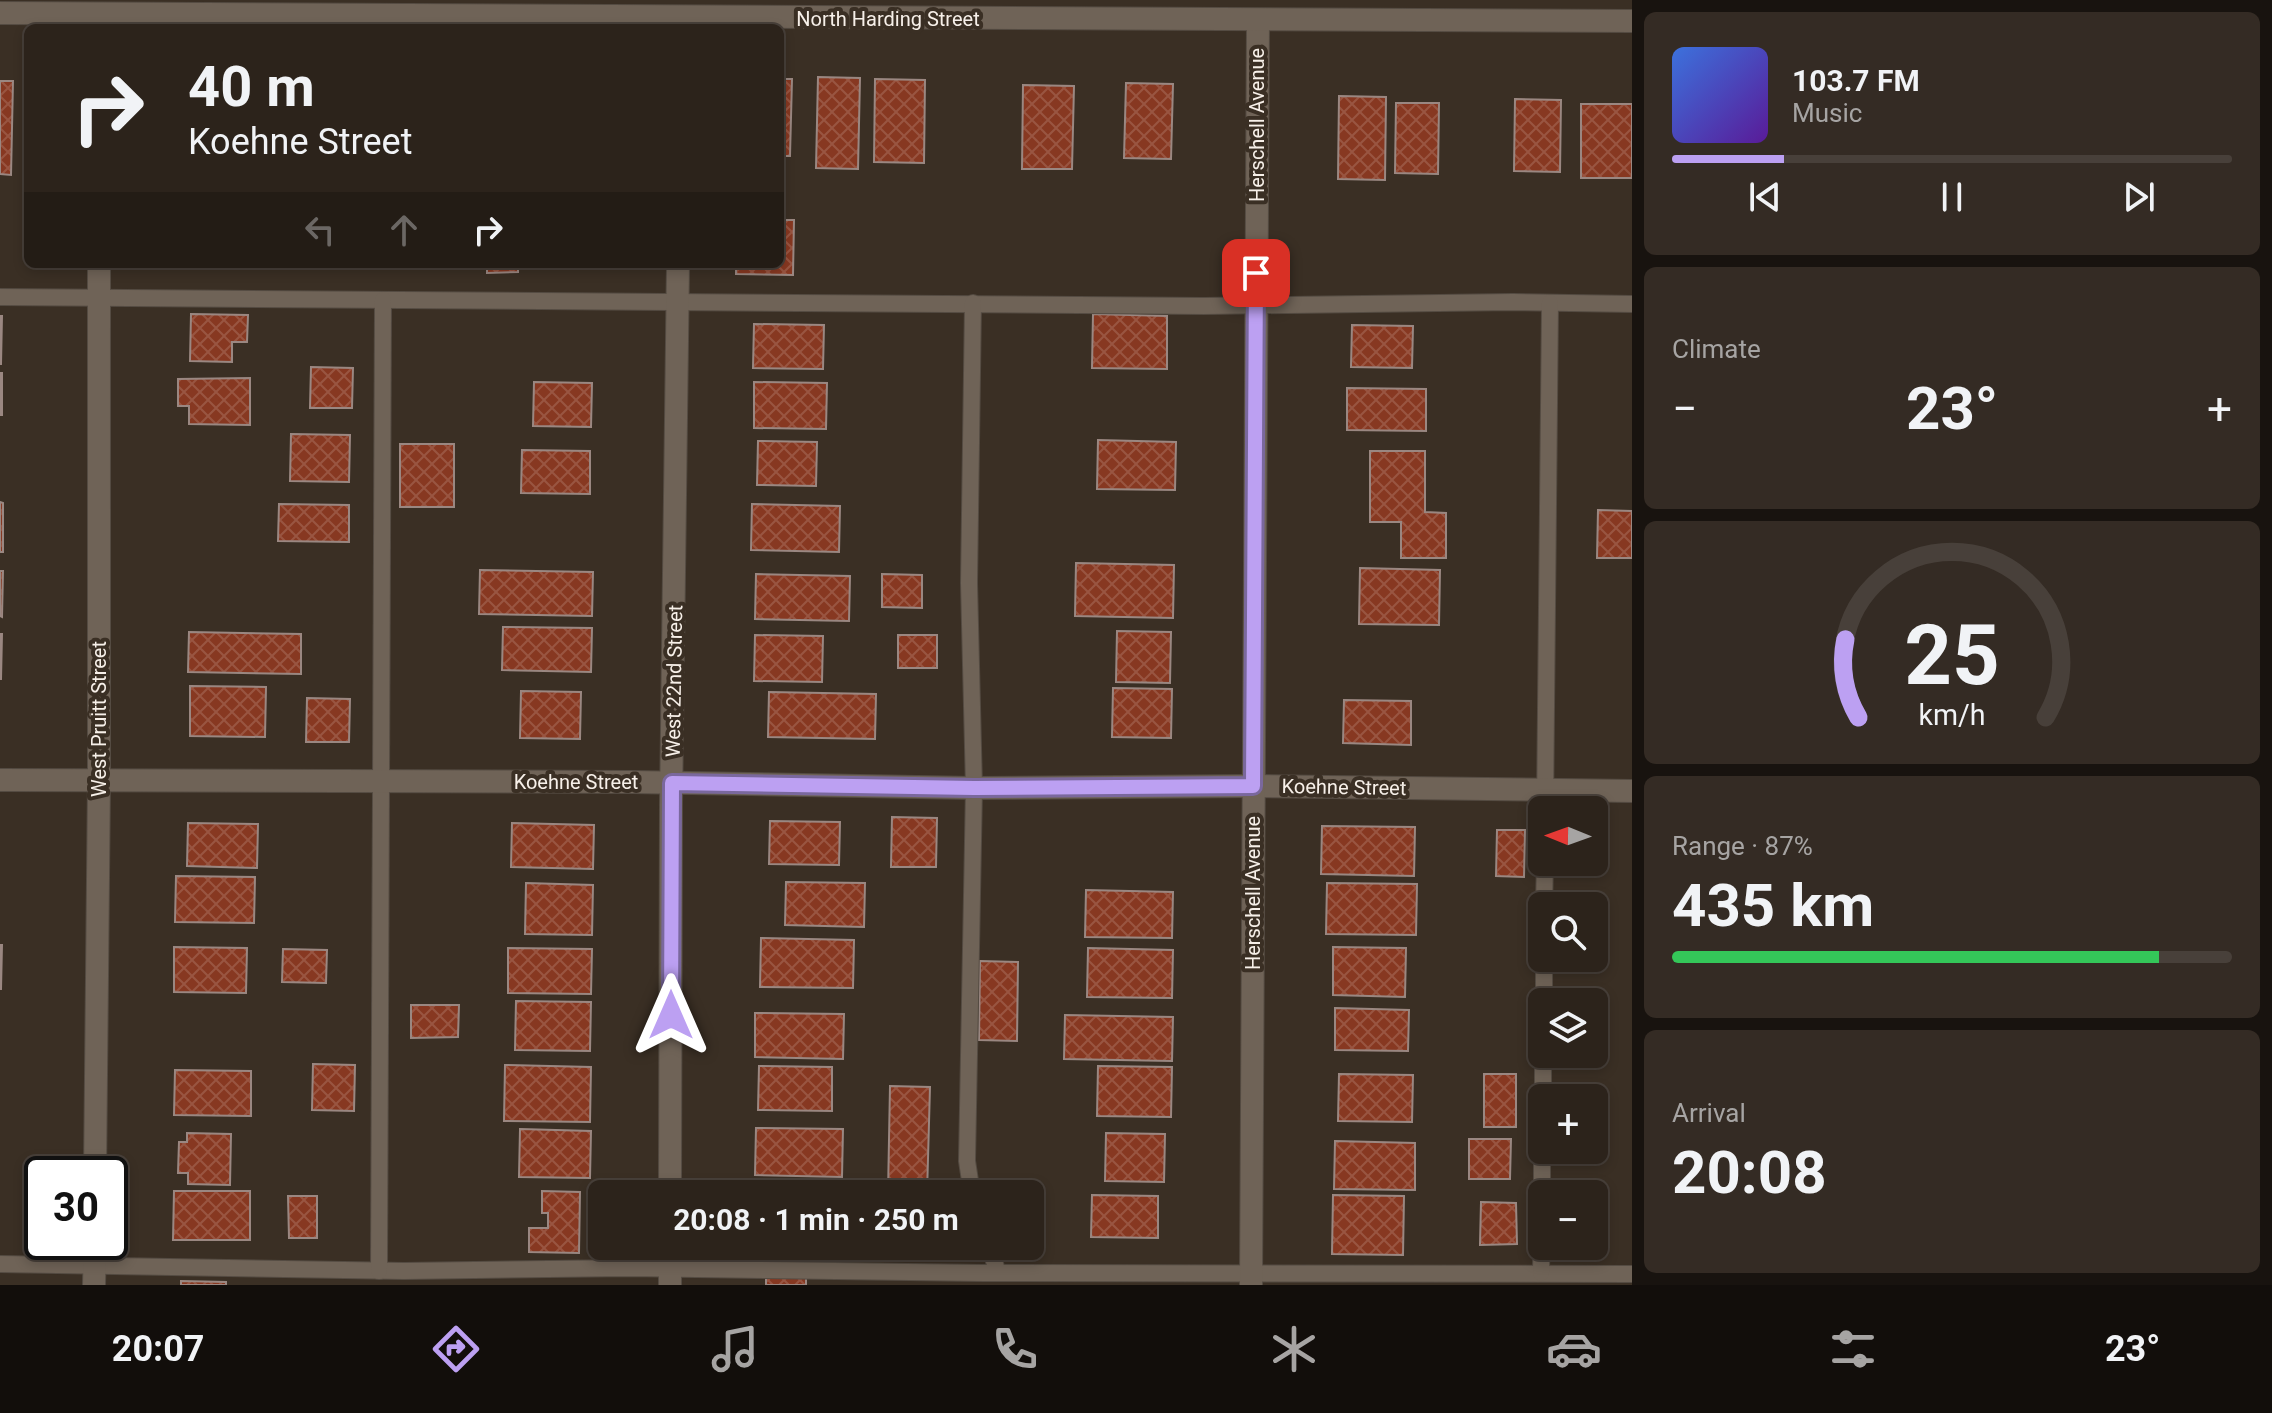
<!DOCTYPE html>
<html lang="en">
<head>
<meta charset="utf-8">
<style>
	body { margin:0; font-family:Roboto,sans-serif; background:#342b24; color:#f1f3f6; height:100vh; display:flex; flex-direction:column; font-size:30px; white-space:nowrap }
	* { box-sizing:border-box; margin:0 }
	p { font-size:26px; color:#a6a4a3 }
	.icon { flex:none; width:44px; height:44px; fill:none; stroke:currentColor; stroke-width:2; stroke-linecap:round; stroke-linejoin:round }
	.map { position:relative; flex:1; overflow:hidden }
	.sheet { display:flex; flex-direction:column; gap:12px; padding:12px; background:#18130f; width:640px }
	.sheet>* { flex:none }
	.banner { position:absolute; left:24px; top:24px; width:760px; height:244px; border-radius:12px; box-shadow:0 4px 12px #0003,0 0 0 2px #48403a; background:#2c231b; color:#f1f3f6; overflow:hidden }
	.needle { width:52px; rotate:271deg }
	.buttons { position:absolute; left:1528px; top:796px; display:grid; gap:16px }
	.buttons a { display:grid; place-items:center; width:80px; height:80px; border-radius:12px; background:#2c231b; box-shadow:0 4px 12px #0003,0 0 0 2px #48403a; font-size:40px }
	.speed { position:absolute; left:24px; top:1156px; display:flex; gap:16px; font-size:40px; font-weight:700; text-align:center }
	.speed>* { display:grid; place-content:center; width:104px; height:104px; border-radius:50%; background:#2c231b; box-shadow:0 4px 12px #0003,0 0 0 2px #48403a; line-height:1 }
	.speed .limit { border:4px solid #111; border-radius:12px; background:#fff; color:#111 }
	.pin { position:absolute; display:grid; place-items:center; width:68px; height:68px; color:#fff; margin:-34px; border-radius:16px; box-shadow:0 4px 12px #0006 }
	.me { position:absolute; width:88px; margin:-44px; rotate:0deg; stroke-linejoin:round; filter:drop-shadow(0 0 6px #0008) }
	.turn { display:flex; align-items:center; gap:28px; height:168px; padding:0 32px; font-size:36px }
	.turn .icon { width:104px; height:104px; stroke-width:2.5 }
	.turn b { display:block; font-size:56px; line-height:68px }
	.lanes { display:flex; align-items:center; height:76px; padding:0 32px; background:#0003; justify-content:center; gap:40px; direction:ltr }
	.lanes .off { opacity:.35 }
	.big { font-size:60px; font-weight:700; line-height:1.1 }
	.sheet .card { flex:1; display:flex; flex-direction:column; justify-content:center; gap:12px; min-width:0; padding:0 28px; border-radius:12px; background:#342b24 }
	.sheet .dial { align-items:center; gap:0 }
	.dial svg { height:208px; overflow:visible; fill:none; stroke:#48403a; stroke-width:7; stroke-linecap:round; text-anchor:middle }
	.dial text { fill:#f1f3f6; stroke:none }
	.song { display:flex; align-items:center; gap:24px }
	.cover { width:96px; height:96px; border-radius:12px; background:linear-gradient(135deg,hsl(220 70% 55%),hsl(270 70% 35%)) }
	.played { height:8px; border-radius:4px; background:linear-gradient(90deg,#bca0f2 20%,#48403a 20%) }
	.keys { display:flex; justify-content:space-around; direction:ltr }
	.heat { display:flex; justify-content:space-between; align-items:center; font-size:44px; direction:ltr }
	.charge { height:12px; border-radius:6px; background:linear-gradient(90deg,#34c759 87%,#48403a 0) }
	.trip { position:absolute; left:588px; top:1180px; width:456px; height:80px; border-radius:12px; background:#2c231b; box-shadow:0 4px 12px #0003,0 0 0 2px #48403a; font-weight:700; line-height:80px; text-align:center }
	.tab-bar { display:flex; height:128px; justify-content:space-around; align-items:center; background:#120e0b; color:#a6a4a3 }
	.tab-bar .icon { width:56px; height:56px }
	.tab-bar .current { color:#bca0f2 }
	.tab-bar b { font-size:36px; color:#f1f3f6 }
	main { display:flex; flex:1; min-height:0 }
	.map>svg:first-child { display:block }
	.building { fill:url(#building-cross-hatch); stroke:#9a8781; stroke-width:2 }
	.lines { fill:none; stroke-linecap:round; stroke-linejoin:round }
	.service-casing { stroke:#544b42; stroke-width:18 }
	.minor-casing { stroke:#544b42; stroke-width:24 }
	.tertiary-casing { stroke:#544b42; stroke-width:24 }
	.service { stroke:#6f6357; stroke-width:16 }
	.minor { stroke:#6f6357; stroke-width:22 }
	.tertiary { stroke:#6f6357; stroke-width:22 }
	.route-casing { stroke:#7a689d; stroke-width:20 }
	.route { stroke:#bca0f2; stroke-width:14 }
	.labels { text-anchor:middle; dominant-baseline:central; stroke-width:8; stroke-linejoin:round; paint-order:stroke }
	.street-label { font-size:20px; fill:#f7f0e9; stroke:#3a2f24 }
</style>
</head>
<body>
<main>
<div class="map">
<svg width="1632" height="1285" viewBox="0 0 1632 1285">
	<defs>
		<pattern id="building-cross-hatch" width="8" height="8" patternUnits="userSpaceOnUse" patternTransform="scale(2)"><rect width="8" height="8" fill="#873821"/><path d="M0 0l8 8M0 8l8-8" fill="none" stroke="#995541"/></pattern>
	</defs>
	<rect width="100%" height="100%" fill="#3a2f24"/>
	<g class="building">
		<path d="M818,77l42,1 -2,91 -42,-1z"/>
		<path d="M780,79h12l-2,77h-10z"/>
		<path d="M875,79l50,1 -1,83 -50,-1z"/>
		<path d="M0,81h13l-2,94 -11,-1z"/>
		<path d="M1126,83l47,1 -2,75 -47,-1z"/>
		<path d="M1023,85l51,1 -2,83h-50z"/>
		<path d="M1339,96l47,1 -1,83 -47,-1z"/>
		<path d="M1515,99l46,1 -1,72 -46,-1z"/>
		<path d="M1396,103h43l-1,71 -43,-1z"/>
		<rect x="1581" y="104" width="51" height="74"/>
		<path d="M780,220h14l-1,55 -57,-1v-10h44z"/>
		<path d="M487,264h31v8l-31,1z"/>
		<path d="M191,314l57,1 -1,27h-15v20l-42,-1z"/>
		<path d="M1093,314l74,2v53l-75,-1z"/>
		<path d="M0,316h2l-1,48h-1z"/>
		<path d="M754,324l70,1 -1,44 -70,-1z"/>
		<path d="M1352,325l61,1 -1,42 -61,-1z"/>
		<path d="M311,367l42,1 -1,40h-42z"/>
		<rect x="0" y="373" width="2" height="42"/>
		<path d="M250,378v47l-61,-1v-18h-11v-27z"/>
		<path d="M534,382l58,1 -1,44 -58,-1z"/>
		<path d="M754,382l73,1 -1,46 -72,-1z"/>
		<path d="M1347,388l79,1v42l-79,-1z"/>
		<path d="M291,434l59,1 -1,47 -59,-1z"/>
		<path d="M1098,440l78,2 -1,48 -78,-1z"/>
		<path d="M758,441l59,1 -1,44 -59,-1z"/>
		<rect x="400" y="444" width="54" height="63"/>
		<path d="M522,450l68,1v43l-69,-1z"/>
		<path d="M1370,451h55v61l21,1v45h-45v-36h-31z"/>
		<path d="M0,502l3,1v49h-3z"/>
		<path d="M279,504l70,1v37l-71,-1z"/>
		<path d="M752,504l88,2 -1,46 -88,-2z"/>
		<path d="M1598,510l34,1v47h-35z"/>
		<path d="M1076,563l98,2 -1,53 -98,-2z"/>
		<path d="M1360,568l80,2 -1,55 -80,-1z"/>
		<path d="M480,570l113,2 -1,44 -113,-2z"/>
		<path d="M0,571h3l-1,46 -2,-1z"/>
		<path d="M756,574l94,2 -1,45 -94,-2z"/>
		<path d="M882,574l40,1v33l-40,-1z"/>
		<path d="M503,627l89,1 -1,44 -89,-2z"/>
		<path d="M1117,631l54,1 -1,51 -54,-1z"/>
		<path d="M189,632l112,2v40l-113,-2z"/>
		<path d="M0,634h2l-1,45h-1z"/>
		<path d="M755,635l68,1 -1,46 -68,-1z"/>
		<rect x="898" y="635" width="39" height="33"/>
		<path d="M190,686l76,1 -1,50 -75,-1z"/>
		<path d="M1113,688l59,1 -1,49 -59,-1z"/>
		<path d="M521,691l60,1 -1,47 -60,-1z"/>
		<path d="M769,692l107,2 -1,45 -107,-2z"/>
		<path d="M307,698l43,1 -1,43h-43z"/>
		<path d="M1344,700l67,1v44l-68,-2z"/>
		<path d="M892,817l45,1 -1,49h-45z"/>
		<path d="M770,821l70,1 -1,43 -70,-1z"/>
		<path d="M188,823l70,1 -1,44 -70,-2z"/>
		<path d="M512,823l82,2 -1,44 -82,-2z"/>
		<path d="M1322,826l93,1 -1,49 -93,-2z"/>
		<path d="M1497,830h28l-1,47 -28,-1z"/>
		<path d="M176,876l79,1 -1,46 -79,-1z"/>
		<path d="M786,882l79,1 -1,44 -79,-2z"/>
		<path d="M526,883l67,2 -1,50 -67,-1z"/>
		<path d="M1327,883l90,1 -1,51 -90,-1z"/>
		<path d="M1086,890l87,2 -1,46 -87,-1z"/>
		<path d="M761,938l93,2 -1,48 -93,-1z"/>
		<path d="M0,945h2l-1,44h-1z"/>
		<path d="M174,947l73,1 -1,45 -72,-1z"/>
		<path d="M1333,947l73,1 -1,49 -72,-2z"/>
		<path d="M508,948l84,1 -1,45 -83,-1z"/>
		<path d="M1088,948l85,2 -1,48 -85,-1z"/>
		<path d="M283,949l44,1 -1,33 -44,-1z"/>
		<path d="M980,961l38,1 -1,79 -38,-1z"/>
		<path d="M516,1001l75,1 -1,49 -75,-1z"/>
		<path d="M411,1005h48l-1,32 -47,1z"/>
		<path d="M1335,1008l74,2 -1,41 -73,-1z"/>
		<path d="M755,1013l89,1 -1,45 -88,-2z"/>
		<path d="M1065,1015l108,2 -1,44 -108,-2z"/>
		<path d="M313,1064l42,1 -1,46 -42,-1z"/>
		<path d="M505,1065l86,2 -1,55 -86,-1z"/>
		<path d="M759,1066l73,1v44l-74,-1z"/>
		<path d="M1098,1066l74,1 -1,50 -74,-1z"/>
		<path d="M175,1070l76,1v45l-77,-1z"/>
		<path d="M1339,1074l74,1 -1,47 -74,-1z"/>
		<rect x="1484" y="1074" width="32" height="53"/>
		<path d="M890,1086l40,1 -3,107h-39z"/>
		<path d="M756,1128l87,1 -1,48 -87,-2z"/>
		<path d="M520,1129l71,2 -1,47 -71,-1z"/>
		<path d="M187,1133l44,1 -1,51 -42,-1v-11h-10l1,-31h8z"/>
		<path d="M1106,1133l59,1 -1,48 -59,-1z"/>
		<path d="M1469,1139h42l-1,40h-41z"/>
		<path d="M1335,1141l80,2v47l-81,-1z"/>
		<path d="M174,1191h76v49h-77z"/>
		<path d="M542,1191l38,1 -1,61 -50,-1v-24h19v-15h-6z"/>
		<path d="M1092,1195l66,1v42l-67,-1z"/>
		<path d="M1333,1195l71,1 -1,59 -71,-1z"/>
		<path d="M288,1196h29v42h-28z"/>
		<path d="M1481,1202l35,1 1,41 -37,1z"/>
		<path d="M766,1276l40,1v8h-40z"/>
		<path d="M181,1281l45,1v3h-45z"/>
	</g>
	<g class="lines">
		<g class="service-casing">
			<g id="service">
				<path d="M0,297l1204,9 309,-4 119,2"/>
				<path d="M1545,810l5,-507"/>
				<path d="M1544,906l1,-44"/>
				<path d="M1544,1002v-44"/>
				<path d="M1543,1098v-44"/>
				<path d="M972,1194l-5,-33 7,-373 -5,-205 4,-280"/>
				<path d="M1542,1194v-44"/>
				<path d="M989,1246l9,27"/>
				<path d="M0,1264l404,7 225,-3 353,5 650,1"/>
				<path d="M379,1271l4,-971"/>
				<path d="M1541,1273l1,-65"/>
			</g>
		</g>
		<g class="minor-casing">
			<g id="minor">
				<path d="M0,780l632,2 342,6 279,-2 379,5"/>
				<path d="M95,1174l4,-394v-516"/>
				<path d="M670,1194l1,-389 7,-541"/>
				<path d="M94,1285l1,-43"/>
				<path d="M670,1285v-39"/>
				<path d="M1251,1285l7,-1265"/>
			</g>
		</g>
		<g class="tertiary-casing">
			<path id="tertiary" d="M0,13l1632,8"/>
		</g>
		<use href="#service" class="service"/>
		<use href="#minor" class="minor"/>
		<use href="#tertiary" class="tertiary"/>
	</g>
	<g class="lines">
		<g class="route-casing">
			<path id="route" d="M671,1015l1,-232 302,5 279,-2 3,-513"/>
		</g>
		<use href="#route" class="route"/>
	</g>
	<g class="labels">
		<g class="street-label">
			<text x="888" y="19">North Harding Street</text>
			<text transform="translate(1257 125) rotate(-90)">Herschell Avenue</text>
			<text transform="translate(674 681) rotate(-89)">West 22nd Street</text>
			<text transform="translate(99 719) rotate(-90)">West Pruitt Street</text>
			<text x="576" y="782">Koehne Street</text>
			<text transform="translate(1344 787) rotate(1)">Koehne Street</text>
			<text transform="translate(1253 893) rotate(-90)">Herschell Avenue</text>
		</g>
	</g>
</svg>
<div class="buttons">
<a><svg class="needle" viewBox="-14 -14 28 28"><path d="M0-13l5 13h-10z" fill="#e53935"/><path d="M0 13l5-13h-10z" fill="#a6a4a3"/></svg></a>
<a><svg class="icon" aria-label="search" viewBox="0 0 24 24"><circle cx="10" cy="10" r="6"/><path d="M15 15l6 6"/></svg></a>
<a><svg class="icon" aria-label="layers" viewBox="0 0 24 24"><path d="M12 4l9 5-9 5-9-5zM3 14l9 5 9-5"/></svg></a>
<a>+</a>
<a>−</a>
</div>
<div class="speed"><div class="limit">30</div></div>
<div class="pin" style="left:1256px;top:273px;background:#d93025"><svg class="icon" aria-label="arrive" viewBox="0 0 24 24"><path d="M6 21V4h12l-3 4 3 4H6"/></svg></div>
<svg class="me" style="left:671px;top:1015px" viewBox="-20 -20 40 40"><path d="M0-17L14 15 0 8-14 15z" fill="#bca0f2" stroke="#fff" stroke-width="4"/></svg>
<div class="trip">20:08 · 1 min · 250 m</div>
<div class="banner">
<div class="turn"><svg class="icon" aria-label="right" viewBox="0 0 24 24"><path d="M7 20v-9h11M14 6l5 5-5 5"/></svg><div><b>40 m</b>Koehne Street</div></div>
<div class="lanes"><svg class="icon off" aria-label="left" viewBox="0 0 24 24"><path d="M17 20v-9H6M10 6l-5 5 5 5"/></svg><svg class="icon off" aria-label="ahead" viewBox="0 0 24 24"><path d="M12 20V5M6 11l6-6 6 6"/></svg><svg class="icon" aria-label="right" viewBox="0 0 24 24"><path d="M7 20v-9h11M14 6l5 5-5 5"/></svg></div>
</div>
</div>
<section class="sheet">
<div class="card">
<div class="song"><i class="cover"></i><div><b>103.7 FM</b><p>Music</p></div></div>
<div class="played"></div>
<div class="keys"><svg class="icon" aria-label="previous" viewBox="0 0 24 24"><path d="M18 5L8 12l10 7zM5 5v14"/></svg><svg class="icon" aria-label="pause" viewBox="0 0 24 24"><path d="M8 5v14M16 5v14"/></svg><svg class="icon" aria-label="next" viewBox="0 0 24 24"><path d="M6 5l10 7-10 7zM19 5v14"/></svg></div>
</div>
<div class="card"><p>Climate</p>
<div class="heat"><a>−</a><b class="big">23°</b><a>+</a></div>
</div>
<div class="card dial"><svg viewBox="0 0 100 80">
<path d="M14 69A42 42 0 1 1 86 69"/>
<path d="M14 69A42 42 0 0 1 9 39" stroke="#bca0f2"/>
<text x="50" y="56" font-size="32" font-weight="700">25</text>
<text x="50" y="72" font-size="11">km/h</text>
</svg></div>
<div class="card"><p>Range · 87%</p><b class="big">435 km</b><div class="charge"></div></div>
<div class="card"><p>Arrival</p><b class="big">20:08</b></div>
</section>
</main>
<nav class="tab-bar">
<b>20:07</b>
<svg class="icon current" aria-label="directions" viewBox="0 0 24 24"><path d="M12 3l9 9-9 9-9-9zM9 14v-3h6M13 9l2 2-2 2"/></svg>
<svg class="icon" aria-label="music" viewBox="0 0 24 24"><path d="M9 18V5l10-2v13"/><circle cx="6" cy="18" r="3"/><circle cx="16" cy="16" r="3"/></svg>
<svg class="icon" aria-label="phone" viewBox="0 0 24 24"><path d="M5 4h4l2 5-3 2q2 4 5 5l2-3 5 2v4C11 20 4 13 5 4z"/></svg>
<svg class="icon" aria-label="climate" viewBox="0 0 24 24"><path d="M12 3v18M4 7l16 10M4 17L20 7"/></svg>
<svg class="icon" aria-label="car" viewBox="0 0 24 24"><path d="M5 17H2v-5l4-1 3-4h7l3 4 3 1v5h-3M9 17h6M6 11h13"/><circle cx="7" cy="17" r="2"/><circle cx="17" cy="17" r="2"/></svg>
<svg class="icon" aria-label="filters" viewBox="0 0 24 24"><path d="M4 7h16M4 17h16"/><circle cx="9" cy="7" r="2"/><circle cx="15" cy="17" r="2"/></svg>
<b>23°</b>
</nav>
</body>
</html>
